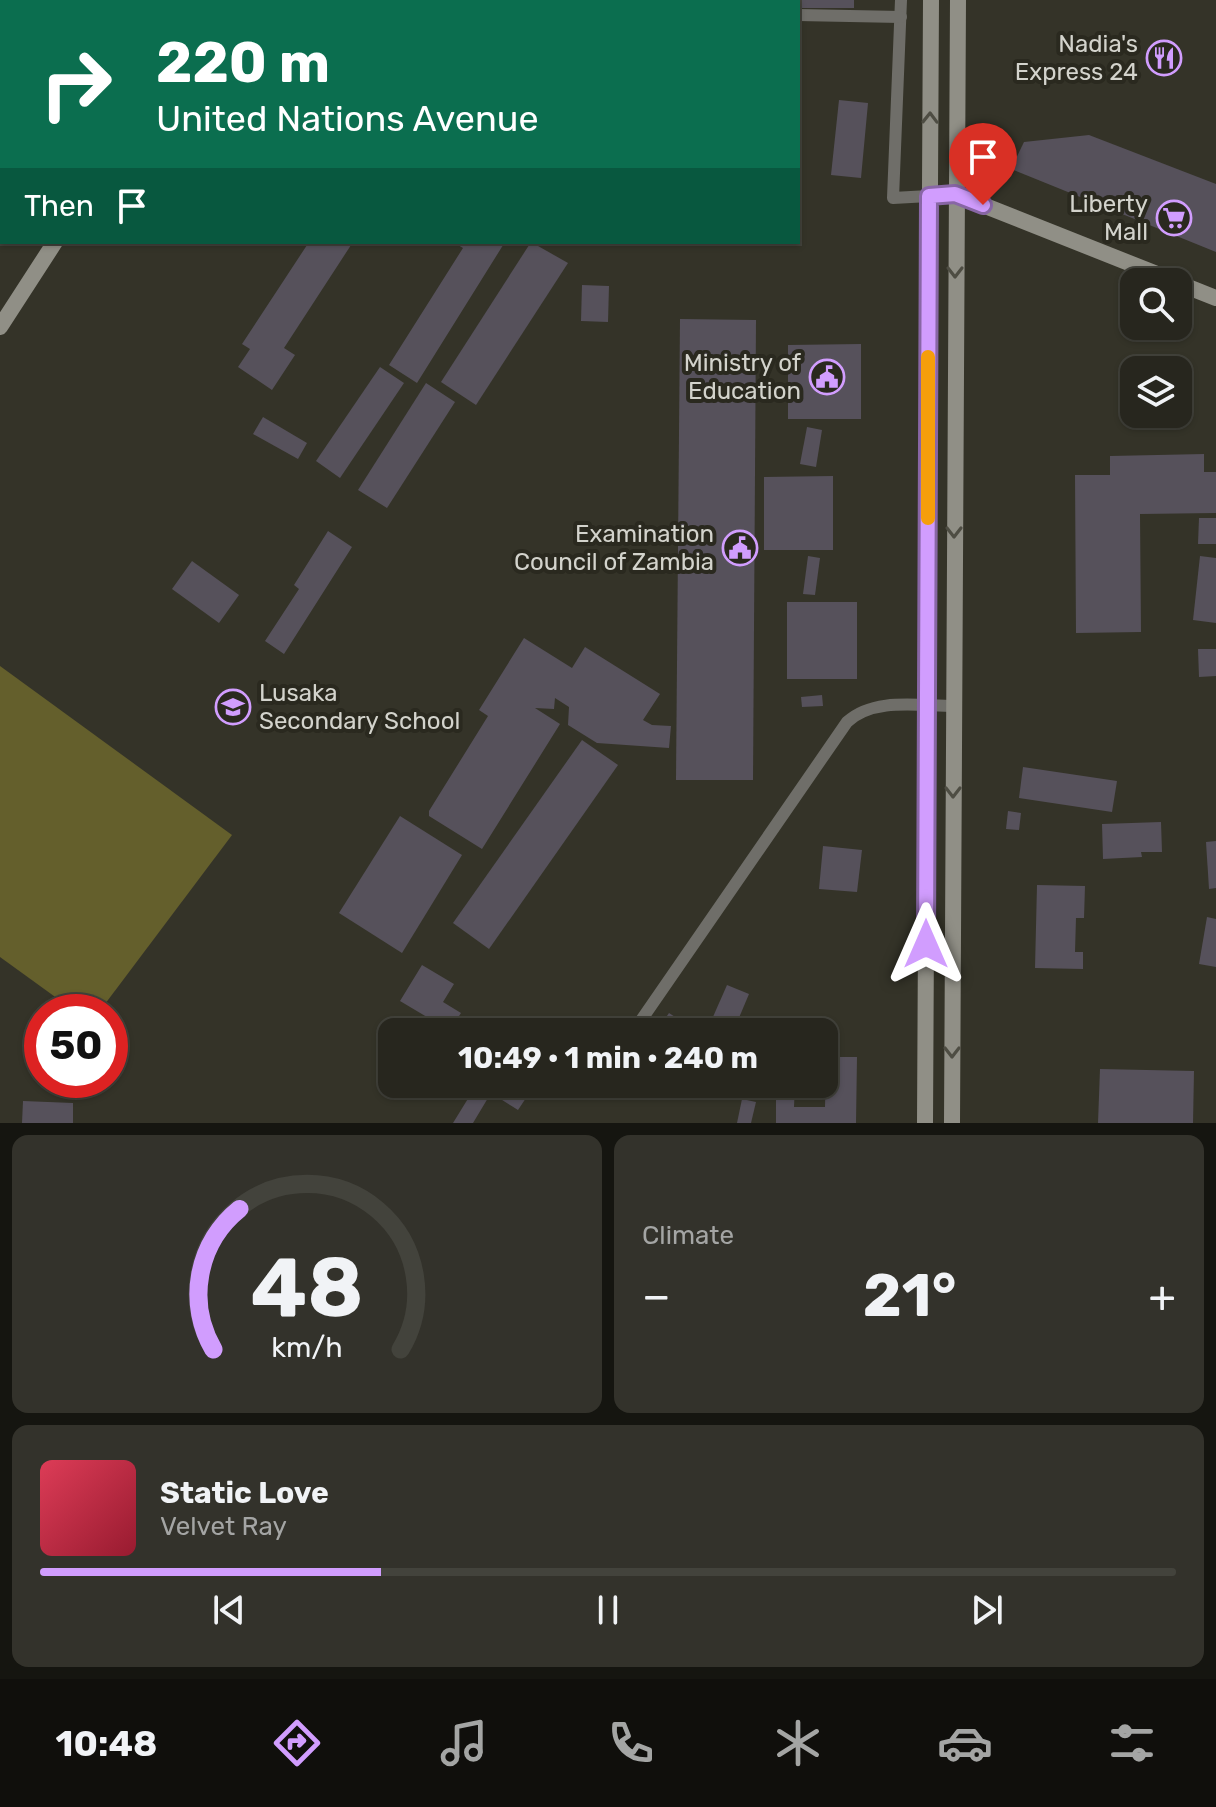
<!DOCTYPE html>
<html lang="en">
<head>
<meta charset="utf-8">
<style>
	body { margin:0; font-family:Rubik,sans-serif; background:#33322b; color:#f1f3f6; height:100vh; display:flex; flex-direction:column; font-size:30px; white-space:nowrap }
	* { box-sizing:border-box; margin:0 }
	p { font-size:26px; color:#a4a5a4 }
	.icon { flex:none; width:44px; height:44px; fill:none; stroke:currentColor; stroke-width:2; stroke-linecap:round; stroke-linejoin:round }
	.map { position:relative; height:1123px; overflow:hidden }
	.sheet { display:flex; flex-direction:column; gap:12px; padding:12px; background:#151510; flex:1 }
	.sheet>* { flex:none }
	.top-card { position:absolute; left:0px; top:0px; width:800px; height:244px; box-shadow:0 2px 6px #0004,0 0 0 2px #43433c; background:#0b6e4f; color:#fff; overflow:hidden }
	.controls { position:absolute; left:1120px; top:268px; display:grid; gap:16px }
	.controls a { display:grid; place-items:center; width:72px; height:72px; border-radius:16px; background:#27261e; box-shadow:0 2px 6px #0004,0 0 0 2px #43433c; font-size:40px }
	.speed { position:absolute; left:24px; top:994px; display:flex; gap:16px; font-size:40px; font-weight:700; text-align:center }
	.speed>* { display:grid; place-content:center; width:104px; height:104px; border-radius:50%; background:#27261e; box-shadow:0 2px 6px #0004,0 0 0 2px #43433c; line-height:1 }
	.speed .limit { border:12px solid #d22; background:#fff; color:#111 }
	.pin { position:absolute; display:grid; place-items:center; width:68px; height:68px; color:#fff; margin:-82px -34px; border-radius:50% 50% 50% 0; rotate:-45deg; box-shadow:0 0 8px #0007 }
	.pin .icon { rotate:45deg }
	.me { position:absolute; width:88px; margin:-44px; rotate:0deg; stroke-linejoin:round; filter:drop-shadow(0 0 6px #0008) }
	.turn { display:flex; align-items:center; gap:28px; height:168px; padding:0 24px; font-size:36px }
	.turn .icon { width:104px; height:104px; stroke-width:2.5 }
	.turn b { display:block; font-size:56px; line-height:68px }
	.then { display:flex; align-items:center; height:76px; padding:0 24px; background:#0003; gap:16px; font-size:30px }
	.big { font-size:60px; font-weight:700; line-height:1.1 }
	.sheet .widget { flex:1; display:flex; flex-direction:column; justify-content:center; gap:12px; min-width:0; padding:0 28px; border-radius:16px; background:#33322b }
	.sheet .dial { align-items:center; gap:0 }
	.dial svg { height:208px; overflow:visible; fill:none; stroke:#43433c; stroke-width:7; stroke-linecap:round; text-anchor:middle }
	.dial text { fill:#f1f3f6; stroke:none }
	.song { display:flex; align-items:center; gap:24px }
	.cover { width:96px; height:96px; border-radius:12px; background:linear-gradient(135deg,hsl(350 70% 55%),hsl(350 70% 35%)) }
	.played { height:8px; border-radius:4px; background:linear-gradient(90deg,#d19dfe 30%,#43433c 30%) }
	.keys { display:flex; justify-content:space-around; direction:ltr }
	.heat { display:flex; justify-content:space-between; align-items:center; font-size:44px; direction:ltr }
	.sheet .tiles { flex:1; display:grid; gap:12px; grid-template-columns:1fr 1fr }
	.widget:last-child { grid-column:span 2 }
	.trip { position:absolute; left:378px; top:1018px; width:460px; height:80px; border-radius:16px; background:#27261e; box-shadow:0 2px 6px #0004,0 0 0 2px #43433c; font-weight:700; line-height:80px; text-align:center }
	.tabs { display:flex; height:128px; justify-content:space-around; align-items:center; background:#100f0c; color:#a4a5a4 }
	.tabs .icon { width:56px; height:56px }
	.tabs .selected { color:#d19dfe }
	.tabs b { font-size:36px; color:#f1f3f6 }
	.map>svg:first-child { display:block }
	.green { fill:#645f2c }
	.building { fill:#56515b }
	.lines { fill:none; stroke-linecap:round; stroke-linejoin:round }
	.service { stroke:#6f6e69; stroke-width:12 }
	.minor { stroke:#6f6e69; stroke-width:16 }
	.secondary { stroke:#908f86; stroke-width:16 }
	.oneway { stroke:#4e4d43 }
	.route-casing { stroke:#8866a5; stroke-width:20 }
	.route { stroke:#d19dfe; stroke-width:14 }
	.slow { stroke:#f59e0b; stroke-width:14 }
	.labels { text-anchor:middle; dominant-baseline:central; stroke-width:8; stroke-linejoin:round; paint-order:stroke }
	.poi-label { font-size:24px; fill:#d3d3cc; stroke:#2a291f; text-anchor:end }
</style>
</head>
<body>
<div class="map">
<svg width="1216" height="1123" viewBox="0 0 1216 1123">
	<rect width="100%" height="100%" fill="#343328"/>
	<path class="green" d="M0,666l232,169 -133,177h-23l-76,-55z"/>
	<g class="building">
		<rect x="798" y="0" width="56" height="8"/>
		<path d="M839,100l29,3 -7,75 -30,-3z"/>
		<path d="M1089,135l127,49v68l-205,-83 13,-27z"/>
		<path d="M309,242h44l-69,106 11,7 -23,35 -34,-23 12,-18 -8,-5z"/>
		<path d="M453,242h52l-88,141 -28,-18 74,-117z"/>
		<path d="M531,242l37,21 -92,142 -35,-23z"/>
		<path d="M582,285l27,1 -1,36 -27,-1z"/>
		<path d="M680,319l76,1 -3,460h-77z"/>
		<path d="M861,344v75h-73v-74z"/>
		<path d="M380,367l24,16 -64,95 -24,-17z"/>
		<path d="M426,383l29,19 -68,106 -29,-18z"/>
		<path d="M263,417l44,26 -9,16 -45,-25z"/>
		<path d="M807,427l15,3 -6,37 -16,-3z"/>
		<path d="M1204,454v18h12v41l-76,1 1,118 -65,1 -1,-158h35v-19z"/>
		<path d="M833,476v74h-69v-73z"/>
		<path d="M1199,518h17v26h-18z"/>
		<path d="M328,531l24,16 -68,107 -19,-13 34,-52 -5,-4z"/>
		<path d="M808,556l12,2 -5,37 -12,-1z"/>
		<path d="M1200,556l16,2v65l-23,-3z"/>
		<path d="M192,561l47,34 -20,28 -47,-34z"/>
		<rect x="787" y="602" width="70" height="77"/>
		<path d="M524,638l48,30 13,-21 75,47 -17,26 9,5 19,1 -2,22 -72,-5 -29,-18 1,-18 -14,-9 -1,11 -19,-1 25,16 -78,125 -53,-33v-5l59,-95 -9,-6z"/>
		<path d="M1198,649h18v27l-17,1z"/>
		<path d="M822,695l1,11 -21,1 -1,-10z"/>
		<path d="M582,740l36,25 -129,184 -36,-26z"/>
		<path d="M1023,767l94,14 -5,31 -93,-14z"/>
		<path d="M1008,811l13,2 -2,17 -13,-1z"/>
		<path d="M400,816l62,39 -60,98 -63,-40z"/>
		<path d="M1161,822l1,30h-21l1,5 -39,2 -1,-35z"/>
		<path d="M1216,841v47l-7,1 -3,-47z"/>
		<path d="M823,846l39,4 -5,42 -38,-3z"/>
		<path d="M1037,885l48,1 -1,32h-8l-1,34h8v17l-48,-1z"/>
		<path d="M1207,917l9,2v48l-17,-3z"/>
		<path d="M422,965l32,19 -11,18 18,11 -9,14 -13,-8 -2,4 -37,-22z"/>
		<path d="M727,985l22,9 -16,38 -24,-6z"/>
		<path d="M669,1013l20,13 -3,6h-30z"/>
		<path d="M826,1057h31l-1,66h-80v-39h19l-1,23h31z"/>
		<path d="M1100,1069l94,2 -1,52h-95z"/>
		<path d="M477,1084h34l17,11 -10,15 -27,-17 -18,30h-20z"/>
		<path d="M742,1099l14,3 -5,21h-14z"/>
		<path d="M23,1101l50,2v20h-51z"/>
	</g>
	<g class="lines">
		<g class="service">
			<path d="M398,0l3,2"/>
			<path d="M750,0v2"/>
			<path d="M901,0l-8,198 36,-2"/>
			<path d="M798,15l103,2"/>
			<path d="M633,1032l214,-310c27,-25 72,-16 107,-16"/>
		</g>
		<path class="minor" d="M0,64l2,1"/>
		<g class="secondary">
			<path d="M178,2l1,-2"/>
			<path d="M191,2l1,-2"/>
			<path d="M216,2l2,-2"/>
			<path d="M235,2l2,-2"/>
			<path d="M929,196l26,-2 222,88"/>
			<path d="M1178,283l38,15"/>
			<path d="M0,327l55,-85"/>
			<path d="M925,1123l6,-1123"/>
			<path d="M952,1123l6,-1123"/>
		</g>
	</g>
	<defs><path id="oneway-chevron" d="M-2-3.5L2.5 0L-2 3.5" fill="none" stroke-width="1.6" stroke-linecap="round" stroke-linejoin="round" transform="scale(2)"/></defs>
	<g class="oneway">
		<use href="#oneway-chevron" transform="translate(930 118) rotate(-89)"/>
		<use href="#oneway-chevron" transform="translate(955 272) rotate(90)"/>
		<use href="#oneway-chevron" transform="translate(954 532) rotate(90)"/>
		<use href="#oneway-chevron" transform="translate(953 792) rotate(90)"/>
		<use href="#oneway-chevron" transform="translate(952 1052) rotate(90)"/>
	</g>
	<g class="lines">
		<g class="route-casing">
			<path id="route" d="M926,944l3,-748 26,-2 28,11"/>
		</g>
		<use href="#route" class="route"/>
		<path class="slow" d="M928,518v-161"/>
	</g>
	<defs>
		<g id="restaurant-ring" transform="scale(1.8)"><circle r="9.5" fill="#2a291f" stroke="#d19dfe" stroke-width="1.5"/><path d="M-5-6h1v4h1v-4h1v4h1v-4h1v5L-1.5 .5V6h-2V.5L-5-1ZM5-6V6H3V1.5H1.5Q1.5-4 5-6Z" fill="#d19dfe"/></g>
		<g id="supermarket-ring" transform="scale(1.8)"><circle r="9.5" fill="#2a291f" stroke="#d19dfe" stroke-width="1.5"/><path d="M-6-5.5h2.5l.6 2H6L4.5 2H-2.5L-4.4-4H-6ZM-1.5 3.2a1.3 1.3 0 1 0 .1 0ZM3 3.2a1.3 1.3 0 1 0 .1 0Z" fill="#d19dfe"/></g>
		<g id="civic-ring" transform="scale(1.8)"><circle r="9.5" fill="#2a291f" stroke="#d19dfe" stroke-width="1.5"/><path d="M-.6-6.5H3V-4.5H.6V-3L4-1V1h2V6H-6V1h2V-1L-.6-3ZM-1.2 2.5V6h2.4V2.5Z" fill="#d19dfe"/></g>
		<g id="school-ring" transform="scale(1.8)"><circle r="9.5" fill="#2a291f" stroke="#d19dfe" stroke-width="1.5"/><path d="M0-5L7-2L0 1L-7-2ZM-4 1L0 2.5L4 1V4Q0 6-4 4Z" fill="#d19dfe"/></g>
	</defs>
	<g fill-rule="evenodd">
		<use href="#restaurant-ring" x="1164" y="58"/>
		<use href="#supermarket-ring" x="1174" y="218"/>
		<use href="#civic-ring" x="827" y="377"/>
		<use href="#civic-ring" x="740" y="548"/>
		<use href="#school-ring" x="233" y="707"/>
	</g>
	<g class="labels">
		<g class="poi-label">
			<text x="1138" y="44">Nadia's<tspan x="1138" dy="28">Express 24</tspan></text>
			<text x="1148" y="204">Liberty<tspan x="1148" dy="28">Mall</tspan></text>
			<text x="801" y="363">Ministry of<tspan x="801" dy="28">Education</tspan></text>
			<text x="714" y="534">Examination<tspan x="714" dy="28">Council of Zambia</tspan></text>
			<text x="259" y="693" text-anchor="start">Lusaka<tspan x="259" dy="28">Secondary School</tspan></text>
		</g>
	</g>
</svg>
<div class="controls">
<a><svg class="icon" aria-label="search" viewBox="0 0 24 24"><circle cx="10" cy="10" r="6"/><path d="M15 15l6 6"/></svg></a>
<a><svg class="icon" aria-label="layers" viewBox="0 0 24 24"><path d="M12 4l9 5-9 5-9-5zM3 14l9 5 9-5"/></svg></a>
</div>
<div class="speed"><div class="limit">50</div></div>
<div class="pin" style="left:983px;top:205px;background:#d93025"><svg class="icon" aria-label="arrive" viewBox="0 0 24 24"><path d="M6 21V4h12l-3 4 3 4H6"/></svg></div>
<svg class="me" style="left:926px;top:944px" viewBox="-20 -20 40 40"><path d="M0-17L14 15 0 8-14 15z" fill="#d19dfe" stroke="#fff" stroke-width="4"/></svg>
<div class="trip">10:49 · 1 min · 240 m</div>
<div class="top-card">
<div class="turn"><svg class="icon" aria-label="right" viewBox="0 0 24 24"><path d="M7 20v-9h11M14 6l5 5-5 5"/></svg><div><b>220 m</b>United Nations Avenue</div></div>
<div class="then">Then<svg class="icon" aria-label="arrive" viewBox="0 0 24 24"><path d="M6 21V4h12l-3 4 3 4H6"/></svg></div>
</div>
</div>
<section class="sheet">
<div class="tiles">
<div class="widget dial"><svg viewBox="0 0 100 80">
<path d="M14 69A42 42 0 1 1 86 69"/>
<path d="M14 69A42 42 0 0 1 24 15" stroke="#d19dfe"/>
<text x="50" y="56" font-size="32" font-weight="700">48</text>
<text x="50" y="72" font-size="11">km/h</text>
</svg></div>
<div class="widget"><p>Climate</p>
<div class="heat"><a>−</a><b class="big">21°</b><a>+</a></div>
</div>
<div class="widget">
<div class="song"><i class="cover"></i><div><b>Static Love</b><p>Velvet Ray</p></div></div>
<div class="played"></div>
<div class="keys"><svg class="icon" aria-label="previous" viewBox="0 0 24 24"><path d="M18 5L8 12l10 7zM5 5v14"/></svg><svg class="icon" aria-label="pause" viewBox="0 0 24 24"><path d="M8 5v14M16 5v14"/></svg><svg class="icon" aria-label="next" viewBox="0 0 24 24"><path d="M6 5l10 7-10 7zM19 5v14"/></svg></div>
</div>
</div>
</section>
<nav class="tabs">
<b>10:48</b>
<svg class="icon selected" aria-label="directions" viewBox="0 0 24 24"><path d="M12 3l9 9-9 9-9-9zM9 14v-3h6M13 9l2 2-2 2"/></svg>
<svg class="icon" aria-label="music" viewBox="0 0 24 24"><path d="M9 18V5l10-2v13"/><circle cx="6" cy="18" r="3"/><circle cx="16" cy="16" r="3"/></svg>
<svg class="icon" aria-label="phone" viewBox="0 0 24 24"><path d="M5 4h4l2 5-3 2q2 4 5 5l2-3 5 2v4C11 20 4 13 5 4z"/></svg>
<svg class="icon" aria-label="climate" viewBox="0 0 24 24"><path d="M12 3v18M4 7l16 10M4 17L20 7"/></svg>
<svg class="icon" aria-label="car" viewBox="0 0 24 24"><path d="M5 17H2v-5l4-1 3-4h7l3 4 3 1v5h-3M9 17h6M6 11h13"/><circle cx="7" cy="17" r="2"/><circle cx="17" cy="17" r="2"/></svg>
<svg class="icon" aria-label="filters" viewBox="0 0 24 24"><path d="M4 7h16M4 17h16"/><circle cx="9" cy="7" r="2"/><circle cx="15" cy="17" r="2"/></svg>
</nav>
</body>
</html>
